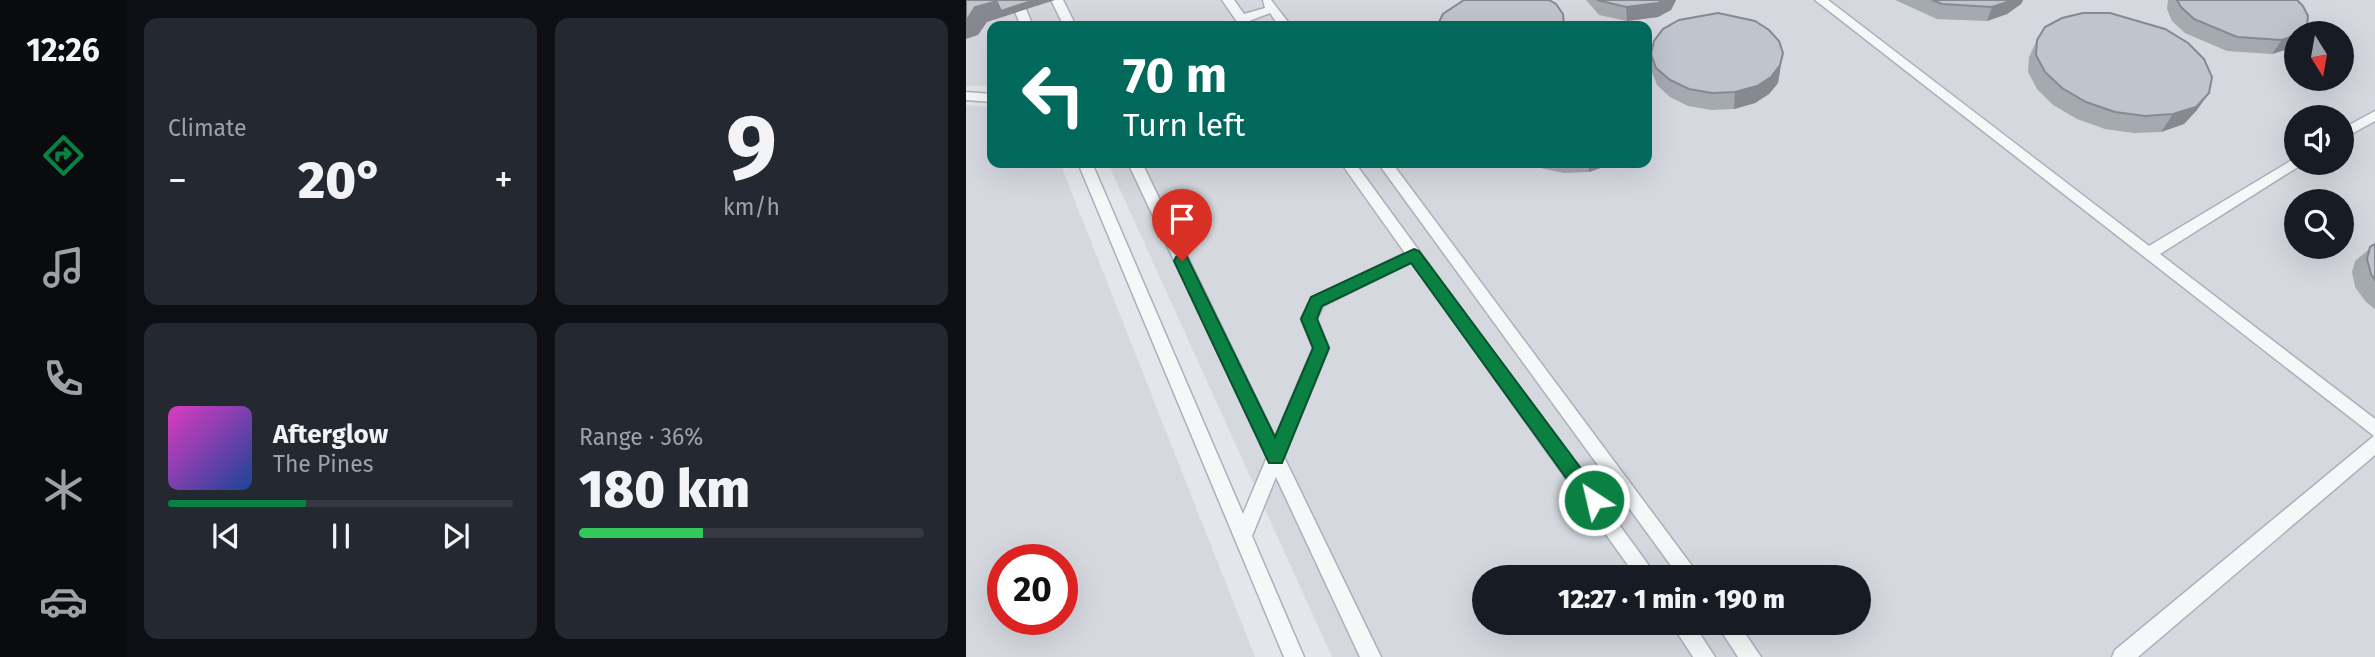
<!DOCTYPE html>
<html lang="en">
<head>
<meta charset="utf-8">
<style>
	body { margin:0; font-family:"Fira Sans",sans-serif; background:#242831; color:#f1f3f6; height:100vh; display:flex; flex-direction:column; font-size:26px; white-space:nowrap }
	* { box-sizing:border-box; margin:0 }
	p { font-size:23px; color:#9ea1a6 }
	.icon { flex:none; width:38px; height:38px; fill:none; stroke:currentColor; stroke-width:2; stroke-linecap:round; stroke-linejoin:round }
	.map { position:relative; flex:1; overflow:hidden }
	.details { display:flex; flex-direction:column; gap:18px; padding:18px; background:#0d0f14; width:840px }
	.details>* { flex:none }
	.banner { position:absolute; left:21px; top:21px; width:665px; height:147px; border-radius:14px; box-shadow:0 7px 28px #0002; background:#00695c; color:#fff; overflow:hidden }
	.needle { width:46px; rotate:169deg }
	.buttons { position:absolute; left:1318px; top:21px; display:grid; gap:14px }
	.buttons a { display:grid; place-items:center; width:70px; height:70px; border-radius:50%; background:#171b24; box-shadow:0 7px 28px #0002; font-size:35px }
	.speed { position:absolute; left:21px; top:544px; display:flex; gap:14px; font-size:35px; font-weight:700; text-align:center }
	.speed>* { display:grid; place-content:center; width:91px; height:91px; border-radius:50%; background:#171b24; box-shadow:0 7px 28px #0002; line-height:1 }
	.speed .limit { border:10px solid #d22; background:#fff; color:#111 }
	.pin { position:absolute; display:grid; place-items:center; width:60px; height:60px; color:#fff; margin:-72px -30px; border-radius:50% 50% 50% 0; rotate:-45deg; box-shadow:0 0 7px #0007 }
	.pin .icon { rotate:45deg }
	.me { position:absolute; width:77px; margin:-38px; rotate:325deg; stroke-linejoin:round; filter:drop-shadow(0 0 5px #0008) }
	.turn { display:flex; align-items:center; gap:24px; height:147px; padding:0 21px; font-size:32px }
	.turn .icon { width:91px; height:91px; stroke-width:2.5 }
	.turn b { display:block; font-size:49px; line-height:60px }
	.big { font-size:52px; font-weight:800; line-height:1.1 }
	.details .card { flex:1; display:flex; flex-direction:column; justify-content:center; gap:10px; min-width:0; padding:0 24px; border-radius:14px; background:#242831 }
	.details .dial { align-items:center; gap:0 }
	.dial b { font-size:91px; line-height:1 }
	.song { display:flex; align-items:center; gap:21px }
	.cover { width:84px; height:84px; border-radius:10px; background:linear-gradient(135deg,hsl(310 70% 55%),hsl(220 70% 35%)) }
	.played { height:7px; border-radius:4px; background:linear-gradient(90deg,#0b8043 40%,#363941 40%) }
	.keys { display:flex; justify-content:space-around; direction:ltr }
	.heat { display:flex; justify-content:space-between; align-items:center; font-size:38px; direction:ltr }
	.charge { height:10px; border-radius:5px; background:linear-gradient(90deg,#34c759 36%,#363941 0) }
	.details .tiles { flex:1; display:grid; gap:18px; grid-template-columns:repeat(2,1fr) }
	.trip { position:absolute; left:506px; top:565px; width:399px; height:70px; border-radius:35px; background:#171b24; box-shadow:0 7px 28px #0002; font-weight:800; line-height:70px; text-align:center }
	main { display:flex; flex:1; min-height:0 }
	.dock { display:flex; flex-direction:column; width:126px; justify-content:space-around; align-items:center; background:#090b0e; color:#9ea1a6 }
	.dock .icon { width:49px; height:49px }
	.dock .on { color:#0b8043 }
	.dock b { font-size:32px; color:#f1f3f6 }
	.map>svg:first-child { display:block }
	.built { fill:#d5d8df; fill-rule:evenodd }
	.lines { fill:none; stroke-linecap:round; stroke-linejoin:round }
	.lane-casing { stroke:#acb0b8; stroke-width:3 }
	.lane { fill:#f6f7f9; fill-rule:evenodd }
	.wall { fill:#a5a9b0 }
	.shaded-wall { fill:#868990 }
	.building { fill:#c0c4cd; stroke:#868990; stroke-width:2 }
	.route { fill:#0b8043; stroke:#07532c; stroke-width:2 }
</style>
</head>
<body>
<main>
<nav class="dock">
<b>12:26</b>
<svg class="icon on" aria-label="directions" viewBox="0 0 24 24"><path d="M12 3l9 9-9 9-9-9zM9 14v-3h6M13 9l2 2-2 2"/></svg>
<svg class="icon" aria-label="music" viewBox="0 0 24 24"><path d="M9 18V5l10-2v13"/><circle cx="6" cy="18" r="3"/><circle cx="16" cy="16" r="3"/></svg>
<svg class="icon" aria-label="phone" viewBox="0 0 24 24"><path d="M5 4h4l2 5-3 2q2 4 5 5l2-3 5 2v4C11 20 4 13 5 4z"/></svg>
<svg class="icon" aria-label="climate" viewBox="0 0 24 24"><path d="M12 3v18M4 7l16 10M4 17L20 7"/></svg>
<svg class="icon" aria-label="car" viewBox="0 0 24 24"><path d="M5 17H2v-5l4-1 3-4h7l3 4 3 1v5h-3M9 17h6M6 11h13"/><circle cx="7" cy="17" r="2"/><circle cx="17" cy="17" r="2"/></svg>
</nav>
<section class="details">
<div class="tiles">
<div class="card"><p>Climate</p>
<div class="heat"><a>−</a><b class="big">20°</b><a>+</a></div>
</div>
<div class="card dial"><b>9</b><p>km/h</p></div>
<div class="card">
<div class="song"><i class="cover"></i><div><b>Afterglow</b><p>The Pines</p></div></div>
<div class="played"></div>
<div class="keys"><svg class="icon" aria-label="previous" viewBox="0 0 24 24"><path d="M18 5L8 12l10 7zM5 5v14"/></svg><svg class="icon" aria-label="pause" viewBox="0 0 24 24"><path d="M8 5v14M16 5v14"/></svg><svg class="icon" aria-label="next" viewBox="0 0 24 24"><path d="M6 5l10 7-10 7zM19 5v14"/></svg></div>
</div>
<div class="card"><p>Range · 36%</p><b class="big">180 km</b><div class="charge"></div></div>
</div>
</section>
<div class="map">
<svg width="1409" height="657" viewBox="0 0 1409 657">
	<rect width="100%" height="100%" fill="#e3e6eb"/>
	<g class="built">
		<path d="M0,0h1409v657h-1043l-224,-494h539v-137h-655v60h-26zM1330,33h46v46h-46zM1330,117h46v46h-46zM1330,201h46v46h-46zM518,578h374v45h-374z"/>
		<path d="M0,105l26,2v56h68l195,494h-289zM37,560h59v60h-59z"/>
	</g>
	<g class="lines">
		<g class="lane-casing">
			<g id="lane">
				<path d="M44,0h12l11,26h-12z"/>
				<path d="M85,0h12l13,26h-12z"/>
				<path d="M256,0h12l10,14 21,-6 -2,-8h8l20,26h-12l-9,-13 -21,8 3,5h-12z"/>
				<path d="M849,0h13l321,246 143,-86 4,-1v4h8l-144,91 215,165v36l-237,202h-26l3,-7 259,-214z"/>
				<path d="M0,92l26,2v8l-26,-2z"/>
				<path d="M1409,111v10l-33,18v-10z"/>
				<path d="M112,163h14l151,351 24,-57 -139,-294h14l133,274 38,-89 -12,-29 11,-21 93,-45 -64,-90h14l303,415h-21l-225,-316 -89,44 -6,13 12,29 -45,109 97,200h-21l-84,-180 -24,59 52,121h-20z"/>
				<path d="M412,163h14l309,415h-21z"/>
				<path d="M705,623h22l22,34h-22z"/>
				<path d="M750,623h22l23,34h-23z"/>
			</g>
		</g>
		<use href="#lane" class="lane"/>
	</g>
	<g class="wall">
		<path d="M620,0h90l-5,10 -13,7 -31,4 -28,-6z"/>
		<path d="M929,0h128l-2,4 -14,10 -20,7 -50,-2z"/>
		<path d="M1202,0h129l10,26 -6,7h-5v8l-8,8 -16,5 -45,-3 -42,-18 -13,-12 -5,-12z"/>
		<path d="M1071,40l160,70 -13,14 -23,8 -27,1 -29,-4 -28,-10 -24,-14 -16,-16 -9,-17 1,-15z"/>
		<path d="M685,54l129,16 -2,13 -9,11 -14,9 -21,6 -23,1 -23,-4 -18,-9 -13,-12 -5,-13z"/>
		<path d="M564,163h85l-26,9 -25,1 -24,-5z"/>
		<path d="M1409,244v65l-9,-7 -11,-15 -3,-15 3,-11z"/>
	</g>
	<g class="shaded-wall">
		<path d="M27,0h62l-68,22 -9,13 -12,4v-18l9,-14z"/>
		<path d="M697,0h13l-5,10 -13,7 -31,4 -1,-14z"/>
		<path d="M1047,0h10l-2,4 -14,10 -20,7 5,-14z"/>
		<path d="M1330,35v5l-8,9 -16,5 10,-14z"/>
		<path d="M817,53l-5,30 -9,11 -14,9 -21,6 1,-17z"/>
		<path d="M1243,93l-12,17 -13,14 -23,8 12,-18z"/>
		<path d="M622,163h27l-26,9z"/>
	</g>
	<g class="building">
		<path d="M0,0h27l1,2 -19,5 -9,14z"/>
		<path d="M30,0h38l-33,11z"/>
		<path d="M498,0h85l7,4 7,10 1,11 -127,1 6,-12z"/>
		<path d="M631,0h66l-5,3 -32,4z"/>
		<path d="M966,0h81l-21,7 -50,-3z"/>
		<path d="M1211,0h120l6,6 5,10 -1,10 -7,7h-4v2l-14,5 -45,-3 -43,-18 -13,-12z"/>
		<path d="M752,13l37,8 14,9 10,11 4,12 -3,12 -9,12 -14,9 -22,6 -23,1 -23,-4 -19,-9 -14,-12 -5,-14 3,-13 9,-12 16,-9z"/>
		<path d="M1117,13h27l55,16 23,14 16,16 8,18 -3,16 -13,14 -23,7 -28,2 -30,-4 -29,-10 -24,-14 -17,-16 -9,-17 1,-15 8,-13 17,-9z"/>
		<path d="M1409,244v36l-4,-6 -4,-15 3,-12z"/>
	</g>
	<path class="route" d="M448,249l5,2 181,243 3,6 -3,7 -6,2 -7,-2 -176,-244 -89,43 -5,13 12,29 -47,115h-13l-95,-202 2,-4h11l88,180 38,-89 -12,-29 10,-22z"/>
</svg>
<div class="buttons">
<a><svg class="needle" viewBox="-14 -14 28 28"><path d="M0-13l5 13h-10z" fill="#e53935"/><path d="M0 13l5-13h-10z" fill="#9ea1a6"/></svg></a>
<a><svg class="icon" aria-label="sound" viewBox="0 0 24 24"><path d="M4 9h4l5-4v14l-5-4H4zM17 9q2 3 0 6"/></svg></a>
<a><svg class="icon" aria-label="search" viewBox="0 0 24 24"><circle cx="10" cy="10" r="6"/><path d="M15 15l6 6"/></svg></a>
</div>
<div class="speed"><div class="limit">20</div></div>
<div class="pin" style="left:216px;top:261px;background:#d93025"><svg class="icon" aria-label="arrive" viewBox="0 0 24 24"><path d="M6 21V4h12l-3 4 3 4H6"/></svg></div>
<svg class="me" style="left:628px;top:500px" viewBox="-20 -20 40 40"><circle r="17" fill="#0b8043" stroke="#fff" stroke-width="3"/><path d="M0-11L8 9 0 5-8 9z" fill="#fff"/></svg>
<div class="trip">12:27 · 1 min · 190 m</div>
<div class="banner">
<div class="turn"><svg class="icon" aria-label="left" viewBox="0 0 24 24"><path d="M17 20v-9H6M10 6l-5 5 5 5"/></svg><div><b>70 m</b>Turn left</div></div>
</div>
</div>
</main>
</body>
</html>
